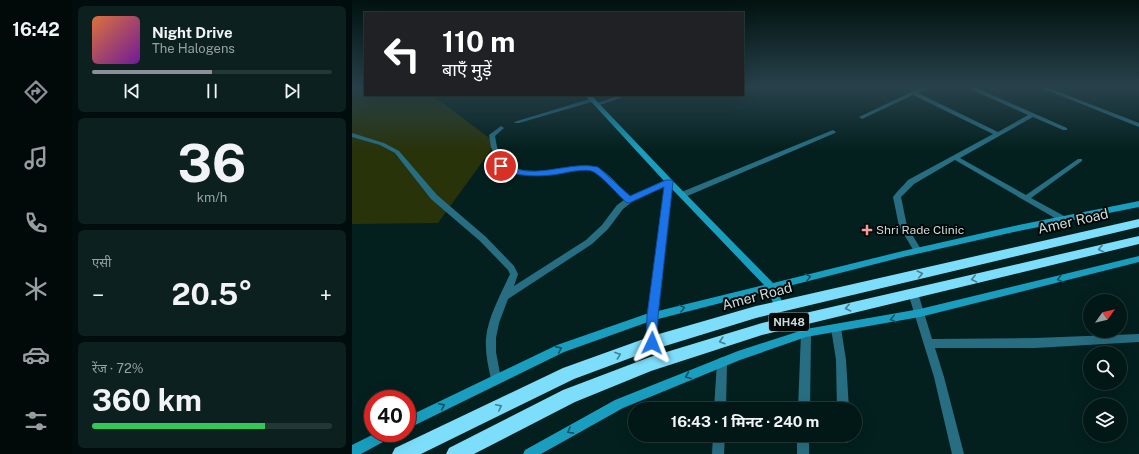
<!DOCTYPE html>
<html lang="hi">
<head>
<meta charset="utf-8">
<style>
	body { margin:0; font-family:"Public Sans","Noto Sans Devanagari",sans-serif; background:#0c211f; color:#f1f3f6; height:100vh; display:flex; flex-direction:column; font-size:15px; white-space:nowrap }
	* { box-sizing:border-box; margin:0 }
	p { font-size:13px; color:#96a0a1 }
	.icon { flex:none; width:22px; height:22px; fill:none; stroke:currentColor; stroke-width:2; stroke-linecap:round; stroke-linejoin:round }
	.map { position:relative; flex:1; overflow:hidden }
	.panel { display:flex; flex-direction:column; gap:6px; padding:6px; background:#010d0c; width:280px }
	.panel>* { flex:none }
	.guide { position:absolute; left:12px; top:12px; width:380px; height:84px; border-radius:0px; box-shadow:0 4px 16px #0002,0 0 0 1px #233735; background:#202124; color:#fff; overflow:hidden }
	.needle { width:26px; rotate:56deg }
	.tools { position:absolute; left:731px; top:294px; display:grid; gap:8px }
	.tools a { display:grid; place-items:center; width:44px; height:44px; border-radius:50%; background:#021816; box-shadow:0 4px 16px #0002,0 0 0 1px #233735; font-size:20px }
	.speed { position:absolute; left:12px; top:390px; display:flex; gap:8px; font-size:20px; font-weight:700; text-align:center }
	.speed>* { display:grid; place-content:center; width:52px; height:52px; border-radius:50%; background:#021816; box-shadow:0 4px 16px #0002,0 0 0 1px #233735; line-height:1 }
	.speed .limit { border:6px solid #d22; background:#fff; color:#111 }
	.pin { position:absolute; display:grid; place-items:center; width:34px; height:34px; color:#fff; margin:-17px; border:2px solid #fff; border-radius:50%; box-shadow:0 1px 4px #0007 }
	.me { position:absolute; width:44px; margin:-22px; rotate:2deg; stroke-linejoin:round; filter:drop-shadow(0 0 3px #0008) }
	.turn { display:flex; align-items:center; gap:14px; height:84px; padding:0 12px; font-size:18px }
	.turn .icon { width:52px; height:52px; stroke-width:2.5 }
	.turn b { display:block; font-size:28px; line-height:34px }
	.big { font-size:30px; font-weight:700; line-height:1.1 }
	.panel .widget { flex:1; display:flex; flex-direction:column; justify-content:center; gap:6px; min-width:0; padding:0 14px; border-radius:6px; background:#0c211f }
	.panel .dial { align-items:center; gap:0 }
	.dial b { font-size:52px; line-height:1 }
	.song { display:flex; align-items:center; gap:12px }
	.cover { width:48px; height:48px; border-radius:6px; background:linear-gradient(135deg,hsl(20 70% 55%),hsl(280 70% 35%)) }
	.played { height:4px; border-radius:2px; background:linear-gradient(90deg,#8c9099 50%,#233735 50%) }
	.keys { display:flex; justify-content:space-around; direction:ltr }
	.heat { display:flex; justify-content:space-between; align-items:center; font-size:22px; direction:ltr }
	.charge { height:6px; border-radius:3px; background:linear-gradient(90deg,#34c759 72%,#233735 0) }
	.trip { position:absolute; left:276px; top:402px; width:234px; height:40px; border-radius:20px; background:#021816; box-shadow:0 4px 16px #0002,0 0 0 1px #233735; font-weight:700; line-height:40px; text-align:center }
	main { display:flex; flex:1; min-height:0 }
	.dock { display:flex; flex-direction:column; width:72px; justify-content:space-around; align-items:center; background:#010a09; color:#96a0a1 }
	.dock .icon { width:28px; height:28px }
	.dock .on { color:#8c9099 }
	.dock b { font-size:18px; color:#f1f3f6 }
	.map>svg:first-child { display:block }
	.green { fill:#29330a }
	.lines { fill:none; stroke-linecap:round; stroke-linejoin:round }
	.street { fill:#286e83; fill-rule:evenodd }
	.secondary { fill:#199ebf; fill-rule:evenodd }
	.highway { fill:#7ddefc; fill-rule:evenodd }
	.oneway { stroke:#457e8e }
	.oneway2 { stroke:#0d5363 }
	.route { fill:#1a73e8; stroke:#114b97 }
	.poi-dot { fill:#f59b98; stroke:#010807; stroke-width:1.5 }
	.labels { text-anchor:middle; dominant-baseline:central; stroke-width:4; stroke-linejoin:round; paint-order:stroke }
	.shield { fill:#010807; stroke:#8e9c9a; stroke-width:1 }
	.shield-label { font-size:11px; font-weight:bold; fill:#cbdbd9 }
	.poi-label { font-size:12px; fill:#cbdbd9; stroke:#010807; text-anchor:start }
	.near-street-label { font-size:14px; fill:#cbdbd9; stroke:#010807 }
</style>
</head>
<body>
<main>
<nav class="dock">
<b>16:42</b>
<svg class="icon on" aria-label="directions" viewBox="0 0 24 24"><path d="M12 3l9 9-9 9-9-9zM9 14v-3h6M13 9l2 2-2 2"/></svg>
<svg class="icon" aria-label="music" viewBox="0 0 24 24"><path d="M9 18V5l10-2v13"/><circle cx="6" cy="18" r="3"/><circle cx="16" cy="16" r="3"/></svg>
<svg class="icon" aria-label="phone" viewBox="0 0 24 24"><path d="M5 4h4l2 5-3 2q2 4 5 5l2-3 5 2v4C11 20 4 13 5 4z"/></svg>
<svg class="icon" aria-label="climate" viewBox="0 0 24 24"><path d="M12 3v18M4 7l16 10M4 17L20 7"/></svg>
<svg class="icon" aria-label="car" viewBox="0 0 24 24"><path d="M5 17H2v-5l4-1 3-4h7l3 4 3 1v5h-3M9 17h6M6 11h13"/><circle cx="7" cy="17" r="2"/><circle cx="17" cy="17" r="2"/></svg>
<svg class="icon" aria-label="filters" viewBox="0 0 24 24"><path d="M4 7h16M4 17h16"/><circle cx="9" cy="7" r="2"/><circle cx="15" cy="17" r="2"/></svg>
</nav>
<section class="panel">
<div class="widget">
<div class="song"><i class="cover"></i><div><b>Night Drive</b><p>The Halogens</p></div></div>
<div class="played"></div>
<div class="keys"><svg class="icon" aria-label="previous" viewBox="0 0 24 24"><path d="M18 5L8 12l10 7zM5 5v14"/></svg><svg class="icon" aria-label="pause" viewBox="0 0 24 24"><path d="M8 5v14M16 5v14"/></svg><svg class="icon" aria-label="next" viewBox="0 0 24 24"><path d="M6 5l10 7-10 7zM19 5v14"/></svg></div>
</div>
<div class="widget dial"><b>36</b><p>km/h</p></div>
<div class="widget"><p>एसी</p>
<div class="heat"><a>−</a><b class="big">20.5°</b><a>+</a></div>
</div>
<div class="widget"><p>रेंज · 72%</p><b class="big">360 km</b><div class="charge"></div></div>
</section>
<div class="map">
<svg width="787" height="454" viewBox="0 0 787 454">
	<rect width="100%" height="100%" fill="#03201e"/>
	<path class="green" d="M0,87h13v8h67l64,48 -58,80 -86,1z"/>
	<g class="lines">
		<g class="street">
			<path d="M9,87h4v2l-3,-1z"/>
			<path d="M570,87h7l-11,6 80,39 30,-17 -60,-27 -1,-1h7l93,41v2h-4l-30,-13 -73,41 66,37 52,-36h4v2l-51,37 35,19 1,2 -1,2h-6l-105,-61 -41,24 -13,13 6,29 15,25 -1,2h-6l-16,-27 -6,-29c5,-7 10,-11 15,-17l85,-46 -80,-39 -49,23 -2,1 -3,-2z"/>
			<path d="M687,87h7l93,36v4z"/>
			<path d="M268,95h9l-29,10 -5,-1z"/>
			<path d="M241,98l3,2 -1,1 -76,22h-4l-1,-1z"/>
			<path d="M149,126l3,2 -9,8 2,11 7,18c18,7 36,7 54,4 13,-2 28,-6 40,-1 11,5 23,20 32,29l36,-17h6l1,2 -41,20 -9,7 -15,20 -16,15 -84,55 -9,24 -3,15v14l5,27 -1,4 -4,1 -4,-1 -1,-4c-3,-13 -6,-27 -5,-41 2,-21 15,-44 24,-64l-2,-4 -28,-29 -49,-42 -36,-46 -15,-8 -28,-8v-4l32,10 15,8 38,44 49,42 28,29 4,8 -4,12 72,-46 16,-15 15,-20 7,-5c-7,-7 -23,-26 -31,-29 -10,-4 -24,1 -34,3 -21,3 -41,2 -60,-7l-8,-20 -2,-12z"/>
			<path d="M481,130l3,2 -1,1 -150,64h-3l-4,-2 1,-2z"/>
			<path d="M561,289l3,1 2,3 14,46 103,-1 104,-4v8l-104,6h-100l9,29 20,77h-12l-18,-77 -26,-84 2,-3z"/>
			<path d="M484,324l3,1 2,3 5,32 3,49h-12l-1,-49 -5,-32 2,-3z"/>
			<path d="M454,329l4,1 1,3 -1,76h-12l3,-76 1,-3z"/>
			<path d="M370,357l4,2 1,3 -1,47h-12l3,-47 1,-3z"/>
			<path d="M361,435h12l-1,19h-12z"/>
			<rect x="445" y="435" width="12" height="19"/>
			<path d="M487,435h12l1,2 -2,4 -4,2 -4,-2z"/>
		</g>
		<g class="secondary">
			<path d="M233,95h6l81,85 101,103 130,-32 111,-25 125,-25v6l-125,25 -111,25 -126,32 7,18 -2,3 -3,1 -3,-1 -8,-19 -110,28 -1,24 -1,3 -4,2 -4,-2 -1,-3 1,-21 -84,30 -157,77v-12l150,-72 92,-32 16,-131zM320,189l92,96 -106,26z"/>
			<path d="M787,256v6l-219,55 -114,20 -66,23 -117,48 -82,46h-18l2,-4 90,-50 123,-49 68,-22 114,-20z"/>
			<path d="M24,433h18l-2,4 -31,17h-9v-9z"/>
		</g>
		<g class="highway">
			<path d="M787,219v8l-383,91 -104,32 -78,29 -153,75h-29l3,-6 168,-80 89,-32 104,-30z"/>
			<path d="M787,236v8l-377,91 -111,36 -76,31 -101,52h-28l3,-6 114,-58 87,-33 112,-34z"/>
		</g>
	</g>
	<defs><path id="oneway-chevron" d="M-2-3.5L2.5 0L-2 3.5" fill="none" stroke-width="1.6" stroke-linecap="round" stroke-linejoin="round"/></defs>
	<g class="oneway">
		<use href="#oneway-chevron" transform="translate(749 249) rotate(167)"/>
		<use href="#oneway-chevron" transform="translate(568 274) rotate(-13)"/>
		<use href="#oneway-chevron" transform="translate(622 279) rotate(167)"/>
		<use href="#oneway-chevron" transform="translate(496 308) rotate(167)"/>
		<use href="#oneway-chevron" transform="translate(370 341) rotate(163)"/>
		<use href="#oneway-chevron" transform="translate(266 355) rotate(-20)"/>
		<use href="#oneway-chevron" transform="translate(147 407) rotate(-26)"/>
	</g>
	<g class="oneway2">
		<use href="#oneway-chevron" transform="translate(456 277) rotate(-14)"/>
		<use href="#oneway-chevron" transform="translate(708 279) rotate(166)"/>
		<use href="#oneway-chevron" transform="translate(330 308) rotate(-14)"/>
		<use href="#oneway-chevron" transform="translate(541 319) rotate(169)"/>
		<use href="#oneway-chevron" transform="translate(207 349) rotate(-24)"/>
		<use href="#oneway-chevron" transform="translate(336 376) rotate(157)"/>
		<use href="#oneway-chevron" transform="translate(90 406) rotate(-26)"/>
		<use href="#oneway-chevron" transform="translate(218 431) rotate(151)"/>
	</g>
	<linearGradient id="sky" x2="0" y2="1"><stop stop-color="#021210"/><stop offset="0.58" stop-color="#28424c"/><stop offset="1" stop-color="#28424c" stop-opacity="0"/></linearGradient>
	<rect width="787" height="150" fill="url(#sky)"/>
	<path class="route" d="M146,164c6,-1 19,6 28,7 24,2 49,-9 72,-4l32,29 36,-16h6l1,2 -15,134 -1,27 -1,4 -4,1 -4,-1 -2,-4 1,-27 17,-129 -35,16 -3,-1c-10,-9 -20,-22 -32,-30 -8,-5 -32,2 -42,3 -19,2 -36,1 -54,-7z"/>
	<path class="poi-dot" d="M513 224h4v4h4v4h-4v4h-4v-4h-4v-4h4z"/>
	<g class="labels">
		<rect class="shield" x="417" y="313" width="40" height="18" rx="3"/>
		<g class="shield-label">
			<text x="437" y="322">NH48</text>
		</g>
		<g class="poi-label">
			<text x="524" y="230">Shri Rade Clinic</text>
		</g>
		<g class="near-street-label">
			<text transform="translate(721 221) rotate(-13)">Amer Road</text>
			<text transform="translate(405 296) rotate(-15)">Amer Road</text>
		</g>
	</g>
</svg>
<div class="tools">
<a><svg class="needle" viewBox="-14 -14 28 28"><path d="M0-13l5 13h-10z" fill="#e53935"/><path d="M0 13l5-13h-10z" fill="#96a0a1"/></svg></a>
<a><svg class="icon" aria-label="search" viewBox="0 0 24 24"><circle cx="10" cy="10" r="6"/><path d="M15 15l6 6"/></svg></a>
<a><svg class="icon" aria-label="layers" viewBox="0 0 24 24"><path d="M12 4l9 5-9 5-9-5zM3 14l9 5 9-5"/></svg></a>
</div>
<div class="speed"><div class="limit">40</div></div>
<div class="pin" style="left:149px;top:166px;background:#d93025"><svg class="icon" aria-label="arrive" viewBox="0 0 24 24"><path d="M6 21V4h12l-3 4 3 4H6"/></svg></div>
<svg class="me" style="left:300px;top:343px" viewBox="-20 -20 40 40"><path d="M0-17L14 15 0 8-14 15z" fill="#1a73e8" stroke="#fff" stroke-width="4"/></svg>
<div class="trip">16:43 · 1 मिनट · 240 m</div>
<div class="guide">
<div class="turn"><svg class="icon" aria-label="left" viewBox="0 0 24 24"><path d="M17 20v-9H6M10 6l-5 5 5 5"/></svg><div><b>110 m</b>बाएँ मुड़ें</div></div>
</div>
</div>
</main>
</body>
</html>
